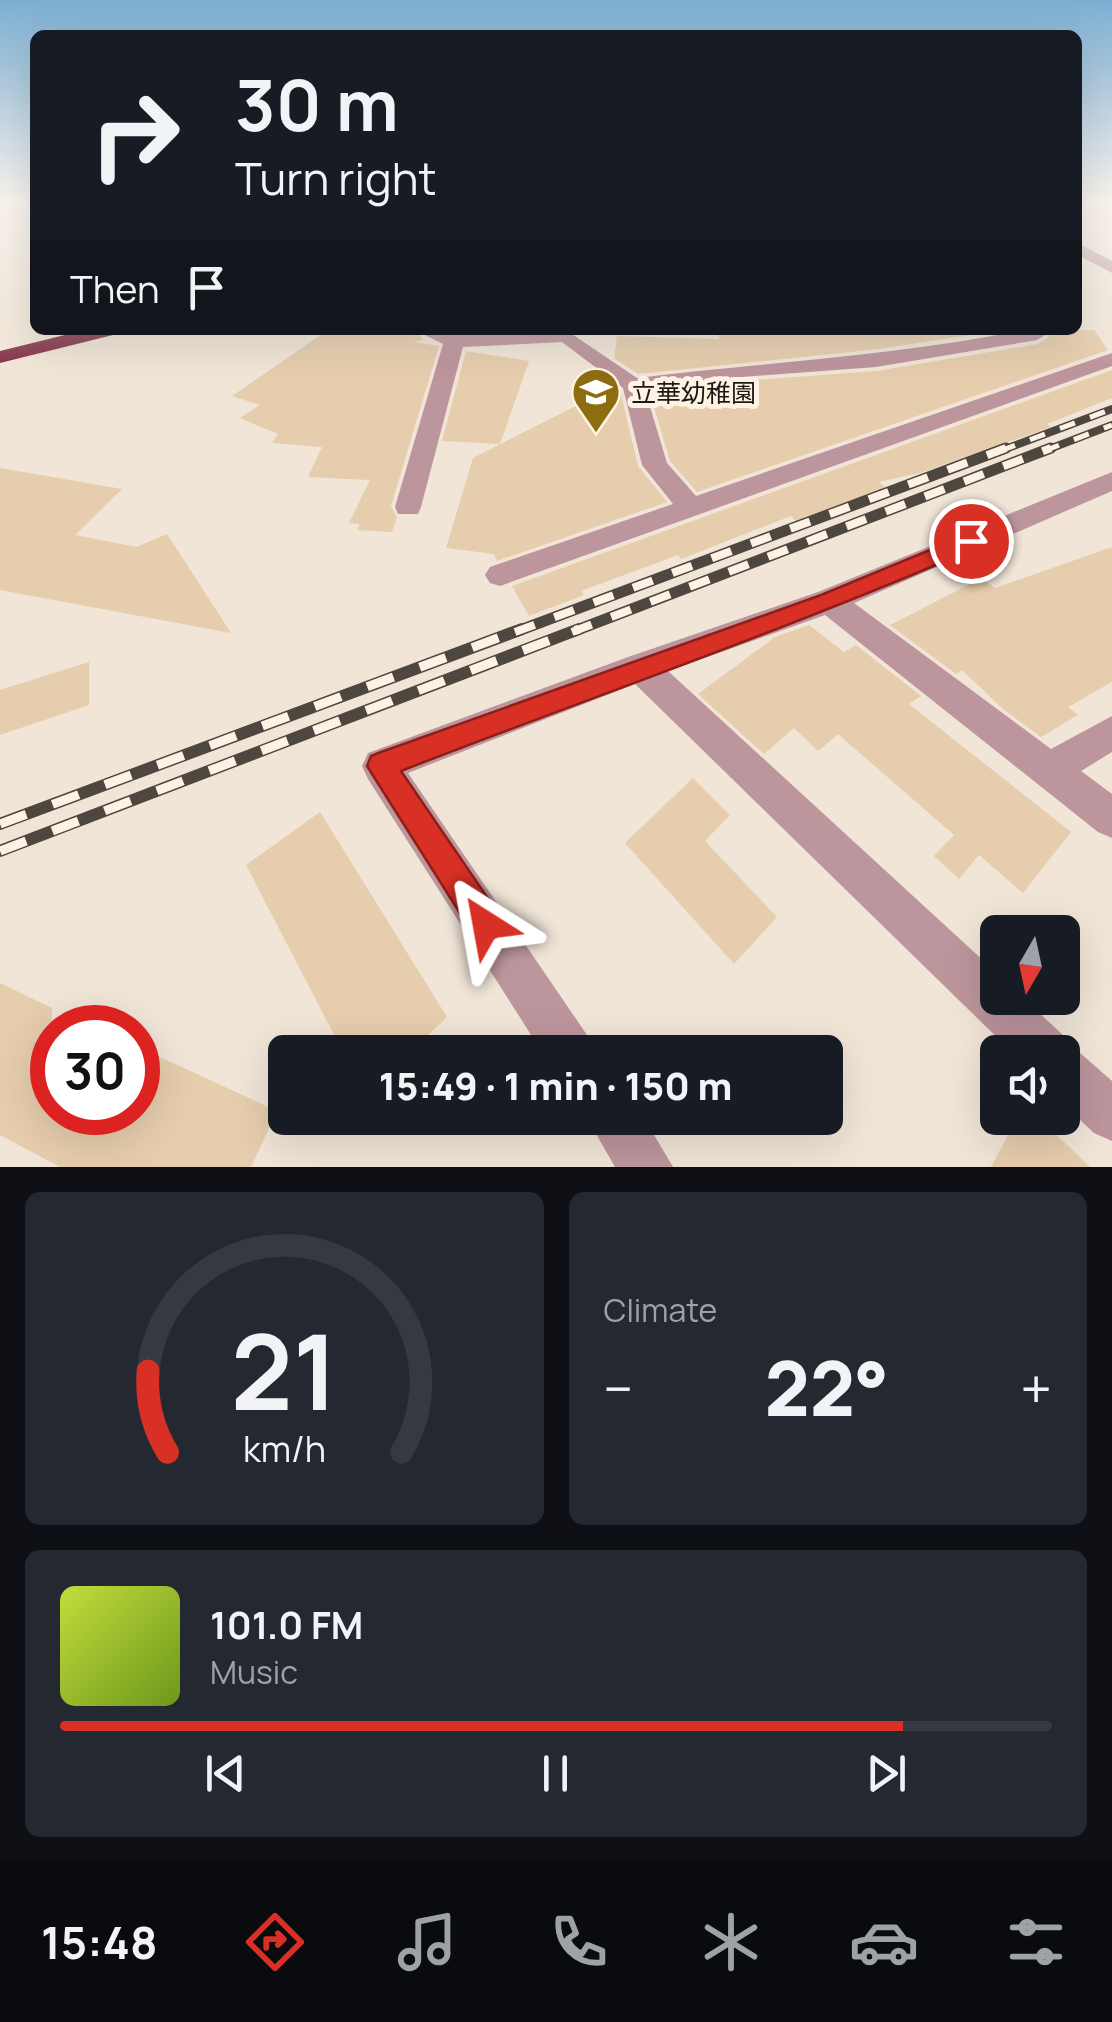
<!DOCTYPE html>
<html lang="en">
<head>
<meta charset="utf-8">
<style>
	body { margin:0; font-family:Manrope,"Noto Sans JP",sans-serif; background:#242831; color:#f1f3f6; height:100vh; display:flex; flex-direction:column; font-size:38px; white-space:nowrap }
	* { box-sizing:border-box; margin:0 }
	p { font-size:32px; color:#9ea1a6 }
	.icon { flex:none; width:55px; height:55px; fill:none; stroke:currentColor; stroke-width:2; stroke-linecap:round; stroke-linejoin:round }
	.map { position:relative; height:1167px; overflow:hidden }
	.side { display:flex; flex-direction:column; gap:25px; padding:25px; background:#0d0f14; flex:1 }
	.side>* { flex:none }
	.banner { position:absolute; left:30px; top:30px; width:1052px; height:305px; border-radius:15px; box-shadow:0 10px 40px #0002; background:#171b24; color:#f1f3f6; overflow:hidden }
	.needle { width:65px; rotate:189deg }
	.controls { position:absolute; left:980px; top:915px; display:grid; gap:20px }
	.controls a { display:grid; place-items:center; width:100px; height:100px; border-radius:15px; background:#171b24; box-shadow:0 10px 40px #0002; font-size:50px }
	.speed { position:absolute; left:30px; top:1005px; display:flex; gap:20px; font-size:50px; font-weight:700; text-align:center }
	.speed>* { display:grid; place-content:center; width:130px; height:130px; border-radius:50%; background:#171b24; box-shadow:0 10px 40px #0002; line-height:1 }
	.speed .limit { border:15px solid #d22; background:#fff; color:#111 }
	.pin { position:absolute; display:grid; place-items:center; width:85px; height:85px; color:#fff; margin:-42px; border:5px solid #fff; border-radius:50%; box-shadow:0 2px 10px #0007 }
	.me { position:absolute; width:110px; margin:-55px; rotate:326deg; stroke-linejoin:round; filter:drop-shadow(0 0 8px #0008) }
	.turn { display:flex; align-items:center; gap:35px; height:210px; padding:0 40px; font-size:45px }
	.turn .icon { width:130px; height:130px; stroke-width:2.5 }
	.turn b { display:block; font-size:70px; line-height:85px }
	.then { display:flex; align-items:center; height:95px; padding:0 40px; background:#0003; gap:20px; font-size:38px }
	.big { font-size:75px; font-weight:800; line-height:1.1 }
	.side .tile { flex:1; display:flex; flex-direction:column; justify-content:center; gap:15px; min-width:0; padding:0 35px; border-radius:15px; background:#242831 }
	.side .dial { align-items:center; gap:0 }
	.dial svg { height:260px; overflow:visible; fill:none; stroke:#363941; stroke-width:7; stroke-linecap:round; text-anchor:middle }
	.dial text { fill:#f1f3f6; stroke:none }
	.song { display:flex; align-items:center; gap:30px }
	.cover { width:120px; height:120px; border-radius:15px; background:linear-gradient(135deg,hsl(70 70% 55%),hsl(80 70% 35%)) }
	.played { height:10px; border-radius:5px; background:linear-gradient(90deg,#d93025 85%,#363941 85%) }
	.keys { display:flex; justify-content:space-around; direction:ltr }
	.heat { display:flex; justify-content:space-between; align-items:center; font-size:55px; direction:ltr }
	.side .tiles { flex:1; display:grid; gap:25px; grid-template-columns:1fr 1fr }
	.tile:last-child { grid-column:span 2 }
	.trip { position:absolute; left:268px; top:1035px; width:575px; height:100px; border-radius:15px; background:#171b24; box-shadow:0 10px 40px #0002; font-weight:800; line-height:100px; text-align:center }
	.dock { display:flex; height:160px; justify-content:space-around; align-items:center; background:#090b0e; color:#9ea1a6 }
	.dock .icon { width:70px; height:70px }
	.dock .selected { color:#d93025 }
	.dock b { font-size:45px; color:#f1f3f6 }
	.map>svg:first-child { display:block }
	.building { fill:#e6cdad }
	.lines { fill:none; stroke-linecap:round; stroke-linejoin:round }
	.minor { fill:#bd959d; fill-rule:evenodd }
	.highway { fill:#84354b; fill-rule:evenodd }
	.rail-far2-casing { stroke:#4d4740; stroke-width:8 }
	.rail-far1-casing { stroke:#4d4740; stroke-width:11 }
	.rail-casing { stroke:#4d4740; stroke-width:12 }
	.rail-far2 { stroke:#fef2e4; stroke-width:5; stroke-dasharray:16; stroke-linecap:butt }
	.rail-far1 { stroke:#fef2e4; stroke-width:8; stroke-dasharray:21; stroke-linecap:butt }
	.rail { stroke:#fef2e4; stroke-width:9; stroke-dasharray:28; stroke-linecap:butt }
	.route { fill:#d93025; stroke:#8d1f18; stroke-width:2.5 }
	.labels { text-anchor:middle; dominant-baseline:central; stroke-width:10; stroke-linejoin:round; paint-order:stroke }
	.far-poi-label { font-size:25px; fill:#1b1712; stroke:#fef2e4; text-anchor:start }
</style>
</head>
<body>
<div class="map">
<svg width="1112" height="1167" viewBox="0 0 1112 1167">
	<rect width="100%" height="100%" fill="#f0e5d7"/>
	<g class="building">
		<path d="M328,330h84l12,9 -10,3 25,4 -48,160 6,11 -5,15 -35,-2 3,-6 -11,-1 21,-43 -62,-3 14,-30 -50,-4 6,-9 -38,-16 20,-13 -28,-9z"/>
		<path d="M715,330h288l-124,19 -241,25 -24,-16 3,-22 103,3z"/>
		<path d="M1049,330h45l14,20 -411,142 -27,-31 -20,-68 92,-12 135,-10 161,-27 11,-7z"/>
		<path d="M466,351l63,10 -29,83 -58,-3z"/>
		<path d="M1112,370v28l-65,26 4,3 -128,45 -44,10 8,7 -91,32 -5,-5 -110,43 -3,-4 -97,36 3,4 -55,21 -17,-30z"/>
		<path d="M589,379h16l15,11 18,76 29,36 -170,59 -3,-7 -48,-6 27,-90 113,-57z"/>
		<path d="M0,468l122,21 -47,46 62,12 30,-13 64,99 -231,-43z"/>
		<path d="M1112,547v135l-44,25 10,8 -37,22 -38,-28 -41,-39 -6,4 -66,-49 92,-47 13,10z"/>
		<path d="M809,625l35,27 12,-7 65,51 -12,8 162,128 -48,61 -44,-38 -20,24 -25,-23 20,-21 -116,-101 -20,17 -24,-23 -30,26 -66,-60 77,-57z"/>
		<path d="M89,662v43l-89,30v-45z"/>
		<path d="M693,778l37,37 -25,26 72,76 -43,47 -109,-121z"/>
		<path d="M320,812l127,205 -21,20 9,15h-92l-97,-187z"/>
		<path d="M0,983l52,25v104h86v-65l139,64 -26,56h-191l-60,-32z"/>
		<path d="M1017,1118h22l51,49h-99z"/>
	</g>
	<g class="lines">
		<g class="minor">
			<path d="M1078,243l34,18v12l-34,-18z"/>
			<path d="M415,330h28l13,5 110,-5 71,48c129,-16 260,-22 386,-48h21l3,4 -10,6 -161,27 -134,10 -97,13 22,73 29,33 416,-143v13l-612,220 -10,-3 -5,-8 5,-8 183,-63 -31,-39 -19,-77 -61,-46 -99,5 -42,160 -3,7h-20l-3,-7 48,-163z"/>
			<path d="M1112,472v19l-258,112 197,146 61,-33v36l-31,19 31,23v44l-14,-6 -273,-217 -157,56 330,303v24h25l40,37 5,12 11,5 33,29v60l-18,-8 -32,-30v-51h-50l-377,-368 -227,89 179,262 7,17h-52l-174,-273 -6,-13 6,-13 260,-96 190,-65z"/>
			<path d="M587,1118h57l29,49h-58z"/>
		</g>
		<path class="highway" d="M85,330h35l-3,4 -117,29v-12z"/>
		<g class="rail-far2-casing">
			<g id="rail-far2">
				<path d="M1000,451l112,-42"/>
				<path d="M1044,451l68,-26"/>
			</g>
		</g>
		<g class="rail-far1-casing">
			<g id="rail-far1">
				<path d="M515,632l491,-184"/>
				<path d="M572,632l479,-184"/>
			</g>
		</g>
		<g class="rail-casing">
			<g id="rail">
				<path d="M0,824l522,-195"/>
				<path d="M0,851l579,-222"/>
			</g>
		</g>
		<use href="#rail-far2" class="rail-far2"/>
		<use href="#rail-far1" class="rail-far1"/>
		<use href="#rail" class="rail"/>
	</g>
	<linearGradient id="sky" x2="0" y2="1"><stop stop-color="#7caed3"/><stop offset="0.55" stop-color="#f8f3ed"/><stop offset="1" stop-color="#f8f3ed" stop-opacity="0"/></linearGradient>
	<rect width="1112" height="365" fill="url(#sky)"/>
	<path class="route" d="M971,533l10,8 -3,6c-189,82 -384,149 -577,224l97,142 5,12 -5,12 -12,5 -11,-5 -108,-171 4,-10 10,-4 440,-157z"/>
	<defs>
		<g id="school-pin" transform="scale(2.5)"><path d="M0 17L-7.5 6A9.5 9.5 0 1 1 7.5 6Z" fill="#8d6d10" stroke="#fef2e4"/><path d="M0-5L7-2L0 1L-7-2ZM-4 1L0 2.5L4 1V4Q0 6-4 4Z" fill="#fff"/></g>
	</defs>
	<g fill-rule="evenodd">
		<use href="#school-pin" x="596" y="392"/>
	</g>
	<g class="labels">
		<g class="far-poi-label">
			<text x="631" y="392">立華幼稚園</text>
		</g>
	</g>
</svg>
<div class="controls">
<a><svg class="needle" viewBox="-14 -14 28 28"><path d="M0-13l5 13h-10z" fill="#e53935"/><path d="M0 13l5-13h-10z" fill="#9ea1a6"/></svg></a>
<a><svg class="icon" aria-label="sound" viewBox="0 0 24 24"><path d="M4 9h4l5-4v14l-5-4H4zM17 9q2 3 0 6"/></svg></a>
</div>
<div class="speed"><div class="limit">30</div></div>
<div class="pin" style="left:971px;top:541px;background:#d93025"><svg class="icon" aria-label="arrive" viewBox="0 0 24 24"><path d="M6 21V4h12l-3 4 3 4H6"/></svg></div>
<svg class="me" style="left:486px;top:925px" viewBox="-20 -20 40 40"><path d="M0-17L14 15 0 8-14 15z" fill="#d93025" stroke="#fff" stroke-width="4"/></svg>
<div class="trip">15:49 · 1 min · 150 m</div>
<div class="banner">
<div class="turn"><svg class="icon" aria-label="right" viewBox="0 0 24 24"><path d="M7 20v-9h11M14 6l5 5-5 5"/></svg><div><b>30 m</b>Turn right</div></div>
<div class="then">Then<svg class="icon" aria-label="arrive" viewBox="0 0 24 24"><path d="M6 21V4h12l-3 4 3 4H6"/></svg></div>
</div>
</div>
<section class="side">
<div class="tiles">
<div class="tile dial"><svg viewBox="0 0 100 80">
<path d="M14 69A42 42 0 1 1 86 69"/>
<path d="M14 69A42 42 0 0 1 8 44" stroke="#d93025"/>
<text x="50" y="56" font-size="32" font-weight="700">21</text>
<text x="50" y="72" font-size="11">km/h</text>
</svg></div>
<div class="tile"><p>Climate</p>
<div class="heat"><a>−</a><b class="big">22°</b><a>+</a></div>
</div>
<div class="tile">
<div class="song"><i class="cover"></i><div><b>101.0 FM</b><p>Music</p></div></div>
<div class="played"></div>
<div class="keys"><svg class="icon" aria-label="previous" viewBox="0 0 24 24"><path d="M18 5L8 12l10 7zM5 5v14"/></svg><svg class="icon" aria-label="pause" viewBox="0 0 24 24"><path d="M8 5v14M16 5v14"/></svg><svg class="icon" aria-label="next" viewBox="0 0 24 24"><path d="M6 5l10 7-10 7zM19 5v14"/></svg></div>
</div>
</div>
</section>
<nav class="dock">
<b>15:48</b>
<svg class="icon selected" aria-label="directions" viewBox="0 0 24 24"><path d="M12 3l9 9-9 9-9-9zM9 14v-3h6M13 9l2 2-2 2"/></svg>
<svg class="icon" aria-label="music" viewBox="0 0 24 24"><path d="M9 18V5l10-2v13"/><circle cx="6" cy="18" r="3"/><circle cx="16" cy="16" r="3"/></svg>
<svg class="icon" aria-label="phone" viewBox="0 0 24 24"><path d="M5 4h4l2 5-3 2q2 4 5 5l2-3 5 2v4C11 20 4 13 5 4z"/></svg>
<svg class="icon" aria-label="climate" viewBox="0 0 24 24"><path d="M12 3v18M4 7l16 10M4 17L20 7"/></svg>
<svg class="icon" aria-label="car" viewBox="0 0 24 24"><path d="M5 17H2v-5l4-1 3-4h7l3 4 3 1v5h-3M9 17h6M6 11h13"/><circle cx="7" cy="17" r="2"/><circle cx="17" cy="17" r="2"/></svg>
<svg class="icon" aria-label="filters" viewBox="0 0 24 24"><path d="M4 7h16M4 17h16"/><circle cx="9" cy="7" r="2"/><circle cx="15" cy="17" r="2"/></svg>
</nav>
</body>
</html>
